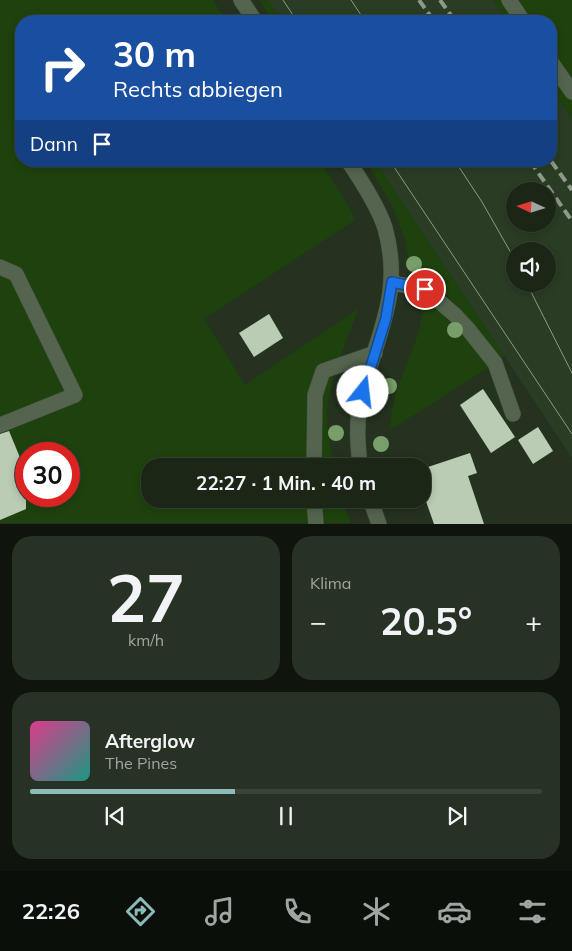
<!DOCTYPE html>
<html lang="de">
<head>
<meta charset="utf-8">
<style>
	body { margin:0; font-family:Mulish,sans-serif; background:#283224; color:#f1f3f6; height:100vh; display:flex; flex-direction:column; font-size:19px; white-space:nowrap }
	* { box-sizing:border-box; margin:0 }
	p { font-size:16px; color:#a0a5a1 }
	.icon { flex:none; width:28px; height:28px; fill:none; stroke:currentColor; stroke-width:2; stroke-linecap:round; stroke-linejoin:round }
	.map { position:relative; height:524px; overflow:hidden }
	.details { display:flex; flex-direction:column; gap:12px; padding:12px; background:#0f150d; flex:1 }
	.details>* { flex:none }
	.guide { position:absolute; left:15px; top:15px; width:542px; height:152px; border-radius:20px; box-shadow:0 2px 8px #0003,0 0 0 1px #394336; background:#1a4fa0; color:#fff; overflow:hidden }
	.needle { width:32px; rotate:274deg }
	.buttons { position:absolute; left:506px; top:182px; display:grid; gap:10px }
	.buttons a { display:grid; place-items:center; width:50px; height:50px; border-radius:50%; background:#1b2617; box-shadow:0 2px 8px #0003,0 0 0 1px #394336; font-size:25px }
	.speed { position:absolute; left:15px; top:442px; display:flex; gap:10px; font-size:25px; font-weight:700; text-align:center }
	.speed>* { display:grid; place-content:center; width:65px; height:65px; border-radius:50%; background:#1b2617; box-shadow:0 2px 8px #0003,0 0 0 1px #394336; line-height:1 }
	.speed .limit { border:8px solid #d22; background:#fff; color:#111 }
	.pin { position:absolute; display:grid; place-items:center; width:42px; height:42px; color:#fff; margin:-21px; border:2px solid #fff; border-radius:50%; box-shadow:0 1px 5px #0007 }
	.me { position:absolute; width:55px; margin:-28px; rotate:16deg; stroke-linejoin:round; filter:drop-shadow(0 0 4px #0008) }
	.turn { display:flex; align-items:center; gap:18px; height:105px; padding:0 15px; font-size:22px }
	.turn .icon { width:65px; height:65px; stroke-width:2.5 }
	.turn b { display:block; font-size:35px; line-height:42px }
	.then { display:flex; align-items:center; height:48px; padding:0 15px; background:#0003; gap:10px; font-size:19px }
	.big { font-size:38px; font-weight:700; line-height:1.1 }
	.details .tile { flex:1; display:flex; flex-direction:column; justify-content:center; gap:8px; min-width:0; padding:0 18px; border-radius:20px; background:#283224 }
	.details .dial { align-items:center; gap:0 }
	.dial b { font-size:65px; line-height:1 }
	.song { display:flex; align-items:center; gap:15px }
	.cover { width:60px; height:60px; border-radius:8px; background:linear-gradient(135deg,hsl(330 70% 55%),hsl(170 70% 35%)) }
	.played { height:5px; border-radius:2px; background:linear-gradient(90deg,#8bbbb9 40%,#394336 40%) }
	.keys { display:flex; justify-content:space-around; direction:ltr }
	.heat { display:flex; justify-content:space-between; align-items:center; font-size:28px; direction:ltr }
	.details .tiles { flex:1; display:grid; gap:12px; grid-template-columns:1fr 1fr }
	.tile:last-child { grid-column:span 2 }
	.trip { position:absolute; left:141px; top:458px; width:290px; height:50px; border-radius:20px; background:#1b2617; box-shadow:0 2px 8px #0003,0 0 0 1px #394336; font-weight:700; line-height:50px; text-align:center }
	.dock { display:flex; height:80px; justify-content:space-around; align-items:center; background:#0b0f09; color:#a0a5a1 }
	.dock .icon { width:35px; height:35px }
	.dock .current { color:#8bbbb9 }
	.dock b { font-size:22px; color:#f1f3f6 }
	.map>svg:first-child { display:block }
	.built { fill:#2a3c23; fill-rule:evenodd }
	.green { fill:#1e420d; fill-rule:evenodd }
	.building { fill:#bbccb5 }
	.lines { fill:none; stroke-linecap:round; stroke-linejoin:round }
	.minor-casing { stroke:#434f3e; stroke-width:16 }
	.minor { stroke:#54644f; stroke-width:15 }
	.tram { stroke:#8e998b; stroke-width:1 }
	.rail { stroke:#8e998b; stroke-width:4; stroke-dasharray:10 5; stroke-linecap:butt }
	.tree { fill:#789f69 }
	.route-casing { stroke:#114b97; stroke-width:12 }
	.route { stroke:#1a73e8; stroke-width:9 }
</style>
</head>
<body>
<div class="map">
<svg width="572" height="524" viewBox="0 0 572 524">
	<rect width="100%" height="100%" fill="#24321f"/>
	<g class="built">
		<path d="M268,0h225l14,21h-225z"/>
		<path d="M551,88l21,31v339l-197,-297h176zM515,191h33v33h-33zM515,251h33v33h-33z"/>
	</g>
	<g class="green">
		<path d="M0,0h213l14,21h-206v140h299l29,46 6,13 -151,99 41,66 113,-76c-10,30 -25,61 -30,92 -3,20 2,46 6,65h-184v33h192l9,24h-351zM26,454h43v42h-43z"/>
		<path d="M259,0h9l14,21h-9z"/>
		<path d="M493,0h79v119l-21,-31v-67h-44z"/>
		<path d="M366,161h9l130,196 -6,3c-17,-22 -53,-74 -77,-85 -3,-2 -8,-2 -11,-3l-6,-32 -13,-35z"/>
		<path d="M422,296c27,14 51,45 69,70l-101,64c1,-16 4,-31 9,-45 9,-28 27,-58 23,-89z"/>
	</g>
	<g class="building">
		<path d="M269,314l14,24 -29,19 -15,-24z"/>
		<path d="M483,389l32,48 -24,16 -31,-48z"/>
		<path d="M538,427l15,24 -20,13 -15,-24z"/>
		<path d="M9,431l17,41v37l-26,11v-86z"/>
		<path d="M470,453l7,20 -9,3 16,48h-50l-12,-34v-21z"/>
	</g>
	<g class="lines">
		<g class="minor-casing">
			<g id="minor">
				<path d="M241,0l14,21"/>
				<path d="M509,0l14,21"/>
				<path d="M551,62l21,30"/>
				<path d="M348,161c13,19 30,45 37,67 20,71 -13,112 -25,178 -4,20 -2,40 0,60"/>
				<path d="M0,267l16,7 59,121 -75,30"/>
				<path d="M392,283l33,6 30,26 13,14 27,34 18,51"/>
				<path d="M314,466l1,-71 8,-24 52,-18"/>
				<path d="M314,499l2,25"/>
				<path d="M370,499l9,25"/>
			</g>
		</g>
		<use href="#minor" class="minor"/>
		<g class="tram">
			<path d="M283,0l14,21"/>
			<path d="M351,0l14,21"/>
			<path d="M390,161l182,273"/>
			<path d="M455,161l27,41 33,58"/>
			<path d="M527,284l45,89"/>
		</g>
		<g class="rail">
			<path d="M419,0l15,21"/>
			<path d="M440,0l15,21"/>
			<path d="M530,161l42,60"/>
			<path d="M551,161l21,29"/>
		</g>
	</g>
	<g class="tree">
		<circle cx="414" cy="264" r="8"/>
		<circle cx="455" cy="330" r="8"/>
		<circle cx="389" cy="386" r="8"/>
		<circle cx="336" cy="433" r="8"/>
		<circle cx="381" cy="444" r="8"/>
	</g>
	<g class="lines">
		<g class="route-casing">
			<path id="route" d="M363,392l23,-74 6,-36 33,7"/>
		</g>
		<use href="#route" class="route"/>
	</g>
</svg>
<div class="buttons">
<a><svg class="needle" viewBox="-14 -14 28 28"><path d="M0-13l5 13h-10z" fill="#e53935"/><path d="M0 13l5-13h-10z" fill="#a0a5a1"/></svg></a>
<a><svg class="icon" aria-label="sound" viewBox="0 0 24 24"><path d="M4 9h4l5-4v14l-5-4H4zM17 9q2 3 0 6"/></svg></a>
</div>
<div class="speed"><div class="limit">30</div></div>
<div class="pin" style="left:425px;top:289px;background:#d93025"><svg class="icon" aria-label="arrive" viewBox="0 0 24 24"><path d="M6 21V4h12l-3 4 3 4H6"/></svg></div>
<svg class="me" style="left:363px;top:392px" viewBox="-20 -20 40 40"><circle r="19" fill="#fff"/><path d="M0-13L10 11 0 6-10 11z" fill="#1a73e8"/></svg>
<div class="trip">22:27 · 1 Min. · 40 m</div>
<div class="guide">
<div class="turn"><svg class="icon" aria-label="right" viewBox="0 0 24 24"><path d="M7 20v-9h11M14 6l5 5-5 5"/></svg><div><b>30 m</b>Rechts abbiegen</div></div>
<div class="then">Dann<svg class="icon" aria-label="arrive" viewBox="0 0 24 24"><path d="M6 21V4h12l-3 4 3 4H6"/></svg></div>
</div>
</div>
<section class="details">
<div class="tiles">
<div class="tile dial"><b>27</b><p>km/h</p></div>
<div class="tile"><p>Klima</p>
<div class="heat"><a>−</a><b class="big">20.5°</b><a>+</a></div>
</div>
<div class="tile">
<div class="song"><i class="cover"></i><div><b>Afterglow</b><p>The Pines</p></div></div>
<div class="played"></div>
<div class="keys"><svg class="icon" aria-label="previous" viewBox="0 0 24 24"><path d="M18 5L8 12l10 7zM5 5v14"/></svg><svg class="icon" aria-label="pause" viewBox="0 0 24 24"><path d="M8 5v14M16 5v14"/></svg><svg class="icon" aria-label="next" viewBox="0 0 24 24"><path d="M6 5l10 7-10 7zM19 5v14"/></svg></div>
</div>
</div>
</section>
<nav class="dock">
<b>22:26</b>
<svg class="icon current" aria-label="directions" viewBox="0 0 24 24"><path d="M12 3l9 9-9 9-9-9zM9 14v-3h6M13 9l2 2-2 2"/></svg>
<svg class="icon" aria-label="music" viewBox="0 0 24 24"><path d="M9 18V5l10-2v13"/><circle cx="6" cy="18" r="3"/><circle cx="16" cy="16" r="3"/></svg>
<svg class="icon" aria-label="phone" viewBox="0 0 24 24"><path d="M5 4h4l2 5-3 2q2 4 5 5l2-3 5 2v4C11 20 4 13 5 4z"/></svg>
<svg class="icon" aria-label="climate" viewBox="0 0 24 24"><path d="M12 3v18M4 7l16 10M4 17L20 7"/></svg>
<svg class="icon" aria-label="car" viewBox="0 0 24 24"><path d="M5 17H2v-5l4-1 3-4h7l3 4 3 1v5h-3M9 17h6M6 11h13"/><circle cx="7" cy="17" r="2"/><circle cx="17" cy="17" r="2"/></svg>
<svg class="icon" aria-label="filters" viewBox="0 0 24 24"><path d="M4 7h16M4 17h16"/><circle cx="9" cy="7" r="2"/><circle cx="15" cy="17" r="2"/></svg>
</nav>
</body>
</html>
